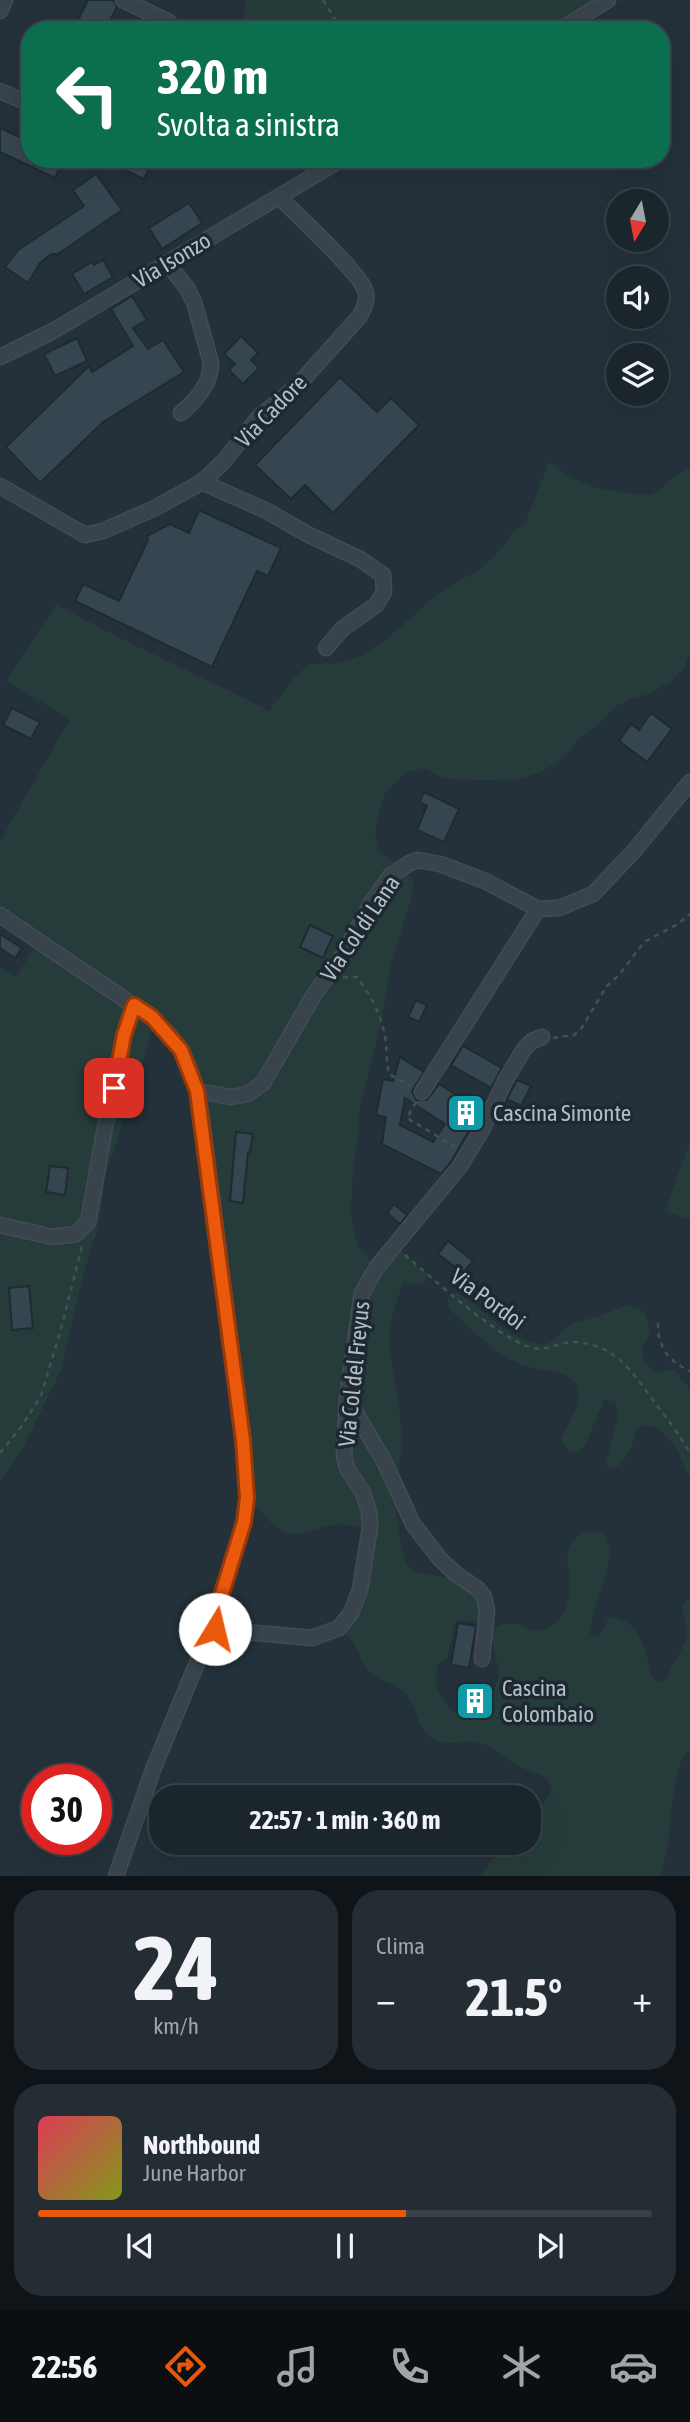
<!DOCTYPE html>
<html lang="it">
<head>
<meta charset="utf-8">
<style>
	body { margin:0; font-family:"Asap Condensed",sans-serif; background:#242d34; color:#f1f3f6; height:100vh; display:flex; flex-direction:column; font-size:26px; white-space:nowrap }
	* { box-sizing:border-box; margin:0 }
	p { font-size:23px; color:#a0a5a9 }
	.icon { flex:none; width:38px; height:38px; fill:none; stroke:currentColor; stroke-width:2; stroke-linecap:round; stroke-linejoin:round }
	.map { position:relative; height:1876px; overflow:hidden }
	.details { display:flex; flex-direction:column; gap:14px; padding:14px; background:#0f1418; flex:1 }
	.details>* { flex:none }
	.top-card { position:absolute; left:21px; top:21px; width:649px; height:147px; border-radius:28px; box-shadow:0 7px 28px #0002,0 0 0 2px #394248; background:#0b6e4f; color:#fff; overflow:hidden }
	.needle { width:46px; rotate:190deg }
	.buttons { position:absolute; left:606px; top:189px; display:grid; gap:14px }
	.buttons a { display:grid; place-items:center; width:63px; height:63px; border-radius:50%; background:#1b252c; box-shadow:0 7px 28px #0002,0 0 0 2px #394248; font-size:35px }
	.speed { position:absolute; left:21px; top:1764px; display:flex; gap:14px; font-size:35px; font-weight:700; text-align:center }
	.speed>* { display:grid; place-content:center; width:91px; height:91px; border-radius:50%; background:#1b252c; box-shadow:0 7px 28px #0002,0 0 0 2px #394248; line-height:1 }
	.speed .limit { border:10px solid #d22; background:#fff; color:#111 }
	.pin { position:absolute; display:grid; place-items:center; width:60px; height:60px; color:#fff; margin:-30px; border-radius:14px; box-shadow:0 4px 10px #0006 }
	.me { position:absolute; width:77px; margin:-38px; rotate:9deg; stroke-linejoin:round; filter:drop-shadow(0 0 5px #0008) }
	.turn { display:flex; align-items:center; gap:24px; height:147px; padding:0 21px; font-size:32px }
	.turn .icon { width:91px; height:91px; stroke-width:2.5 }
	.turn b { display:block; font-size:49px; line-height:60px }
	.big { font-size:52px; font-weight:700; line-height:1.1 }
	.details .card { flex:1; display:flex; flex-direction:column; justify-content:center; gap:10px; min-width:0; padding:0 24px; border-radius:28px; background:#242d34 }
	.details .dial { align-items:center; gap:0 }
	.dial b { font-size:91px; line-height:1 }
	.song { display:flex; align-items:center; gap:21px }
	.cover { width:84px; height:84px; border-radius:10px; background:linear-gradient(135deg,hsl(350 70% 55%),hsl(70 70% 35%)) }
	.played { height:7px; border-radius:4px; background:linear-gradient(90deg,#ea580c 60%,#394248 60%) }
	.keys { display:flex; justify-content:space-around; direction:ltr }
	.heat { display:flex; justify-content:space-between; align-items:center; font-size:38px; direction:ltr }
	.details .tiles { flex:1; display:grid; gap:14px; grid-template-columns:1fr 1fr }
	.card:last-child { grid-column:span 2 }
	.trip { position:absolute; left:149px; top:1785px; width:392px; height:70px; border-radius:28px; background:#1b252c; box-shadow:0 7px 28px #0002,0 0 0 2px #394248; font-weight:700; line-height:70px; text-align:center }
	.tabs { display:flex; height:112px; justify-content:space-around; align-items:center; background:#0b0f12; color:#a0a5a9 }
	.tabs .icon { width:49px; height:49px }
	.tabs .on { color:#ea580c }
	.tabs b { font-size:32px; color:#f1f3f6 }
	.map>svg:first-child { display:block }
	.green { fill:#263c3b }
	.building { fill:#364651; stroke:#1f2a32; stroke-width:2; fill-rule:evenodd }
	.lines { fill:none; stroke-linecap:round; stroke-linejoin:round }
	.minor-casing { stroke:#414c54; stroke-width:17 }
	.path { stroke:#3f5452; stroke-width:2.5; stroke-dasharray:5 5; stroke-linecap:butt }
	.minor { stroke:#38434b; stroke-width:14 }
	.route-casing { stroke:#983908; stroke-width:18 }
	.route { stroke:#ea580c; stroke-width:12 }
	.labels { text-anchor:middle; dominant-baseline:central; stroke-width:7; stroke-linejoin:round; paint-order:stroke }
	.street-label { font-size:23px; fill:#b3bec7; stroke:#1d2830 }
	.poi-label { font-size:23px; fill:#b3bec7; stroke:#1d2830; text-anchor:start }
</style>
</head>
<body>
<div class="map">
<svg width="690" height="1876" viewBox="0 0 690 1876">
	<rect width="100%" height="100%" fill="#24313b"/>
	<g class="green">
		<path d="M246,0h362l-48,30h-313l-4,-11z"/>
		<path d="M549,462l22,15 22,10 26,5 30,3 11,-5 9,-9 21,-14v187l-6,14 -11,12 -24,14 -19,5 -17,9 -12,14 -25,19 -12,17 -21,13 -28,10 -70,-2 -22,-11 -19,5 -18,19 -8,23 -3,19 4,17 30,22 4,9 -1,15 -20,62 -11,64 -22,89v20l-6,36 -2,44 3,21 4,13 18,20 19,-20 33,29 -3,7 -10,3 -12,-3 -12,37 -2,27 10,60 3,33 -3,30 -6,23 10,63c7,25 32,18 53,24 10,3 19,14 27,21l-2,22 -23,-1 -3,3 -8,35 -9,5c-11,31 18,59 48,55l5,-24 7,-14 1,-9 -8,-38c10,-15 28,-12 41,-3 26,1 36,-20 38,-44 1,-9 -3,-18 -3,-27 1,-22 16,-33 37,-26l6,17 -3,18 -17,57v9l4,1c8,0 12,-9 13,-16l6,-3c28,4 33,36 39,60l3,4 8,1 3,-4 20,-37 1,-11 -5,-22 5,-8 3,-1v151c-19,14 -18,72 -22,94 -2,11 -5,21 -8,32h-180l11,-16 18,-17h19l1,-23 18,-21 5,-11c-6,-16 -20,-15 -34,-22 -16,-8 -22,-21 -42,-24 -12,-2 -25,4 -38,-1 -19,-7 -20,-28 -29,-43 -10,-16 -25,-13 -39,-26 -8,-8 -11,-20 -16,-29 -4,-6 -10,-10 -15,-15l12,-15 19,-86c-13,1 -26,-5 -38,-2 -15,3 -34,14 -49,6 -15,-7 -23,-23 -36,-33l-57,-429 -38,-50 -1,12 -10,37 -35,106 -7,49 -16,52 -22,95 -38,78 -23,33v-514l16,9 23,-35 -39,-26v-74l70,-122 -64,-38 50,-77c69,39 142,70 213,107l24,-32 16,-15 29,-1 24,-8 26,-17 53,-47 39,-22 19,-18 14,-19 12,-9z"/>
		<path d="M690,1142v78l-25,-9z"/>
		<path d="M456,1292c26,15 50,47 82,52 18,3 21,-14 35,-21 9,-3 18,-4 27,-7 18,-7 40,-22 48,7 3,11 1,16 -6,24l2,14 10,11 20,-2 16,19v90c-9,-21 -24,-62 -53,-52 -3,14 -10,37 -25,42l-5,-3c-1,-19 17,-48 8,-65l-11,-1c-2,7 -6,14 -9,21 -6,14 -15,50 -34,20 4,-16 24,-38 16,-56 -6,-15 -40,-14 -54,-20 -24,-9 -48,-31 -66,-49 -10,-9 -14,-16 -1,-24z"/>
	</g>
	<g class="building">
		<path d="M88,0h25l4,7 -12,23h-32z"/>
		<path d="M0,128l30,14v17h34l-9,19 -55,-26z"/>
		<path d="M100,159h39l12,6 -7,14z"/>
		<path d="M96,174l26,36 -64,44h-7l-11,9 -12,20 -23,-16 13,-17 66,-44 -11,-16z"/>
		<path d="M189,203l13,20 -40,26 -13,-21z"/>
		<path d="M103,260l10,17 -29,17 -12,-20 20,-12 2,3z"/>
		<path d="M132,296l15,24 -14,8 15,21 15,-9 21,32 -81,50 -63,61 -34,-36 83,-81 3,6 41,-26 -22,-37z"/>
		<path d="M241,336l17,17 -7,7 8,8 -16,16 -14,-14 6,-6 -11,-10z"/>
		<path d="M77,338l10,23 -32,15 -11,-22z"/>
		<path d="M340,377l37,35 14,-14 28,27 -86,88 -28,-28 -14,14 -36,-34z"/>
		<path d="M199,510l82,38 -13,28 -11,-5 -45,96 -137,-66 8,-17 36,17 29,-61 -1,-4 23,-12 19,9z"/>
		<path d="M12,708l28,14 -9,17 -28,-14z"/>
		<path d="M651,713l21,16 -25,33 -28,-21 12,-17 8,6z"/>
		<path d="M424,792l35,17 -15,33 -27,-12 10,-24 -7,-4z"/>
		<path d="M310,925l23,11 -10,22 -23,-11z"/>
		<path d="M0,934l22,14 -7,10 -15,-10z"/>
		<path d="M416,1000l11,5 -8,17 -11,-5z"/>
		<path d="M463,1046l39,22 -11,20 -40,-23z"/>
		<path d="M400,1057l24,15 -12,19 4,9h11l12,-16 42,26 -29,50 -11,14 -59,-30 4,-27 -10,-2 7,-36 10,2zM405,1098l40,26 -12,18 -33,-17z"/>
		<path d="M517,1080l14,6 -10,20 -14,-7z"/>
		<path d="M236,1132l17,2 -3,18h-2l-5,51 -13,-2z"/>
		<path d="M50,1166l18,2 -3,27 -19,-3z"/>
		<path d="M394,1204l13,11 -7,9 -13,-11z"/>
		<path d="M448,1241l25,20 -10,12 -25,-19z"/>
		<path d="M29,1286l4,42 -21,2 -3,-42z"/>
		<path d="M458,1623l18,3 -7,42 -18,-3z"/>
		<path d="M466,1685l23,5 -5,27 -23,-4z"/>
	</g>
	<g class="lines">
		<g class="minor-casing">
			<g id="minor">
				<path d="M123,0l46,22"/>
				<path d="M0,11l5,-11"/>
				<path d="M560,30l48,-30"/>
				<path d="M0,91l30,13"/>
				<path d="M167,263l20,25 7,14 17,61c0,21 -15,37 -30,50"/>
				<path d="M0,357l53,-26 289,-172"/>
				<path d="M202,482l65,29 42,24 51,24 23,16 1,17 -8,13 -34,24 -16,19"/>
				<path d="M0,486l85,49 18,-4 52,-23 47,-26 22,-21 34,-43 40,-33 62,-69c4,-8 9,-18 5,-26 -6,-18 -69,-76 -86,-93"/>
				<path d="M0,915l152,103 16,15 13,17 9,19 7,22 5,28 41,321 4,58 -3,24 -33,107 -57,138 -38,109"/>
				<path d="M197,1091l34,6 17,-3 15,-11 52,-90 28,-38 29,-53 18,-26 18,-12 10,-4 22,4 45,17 53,28 21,-1 34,-14 41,-43 56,-69"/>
				<path d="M422,1092l116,-183"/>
				<path d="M0,1225l53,12 23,-3 12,-12 17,-95 15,-65 4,-27 10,-30"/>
				<path d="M347,1398l38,65 28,61 27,35 16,15 22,15 6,8 3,13 -5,49"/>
				<path d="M211,1629l101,9 27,-10 12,-15 9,-23 10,-63 -1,-15 -6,-19 -16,-25 -3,-12 3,-58 15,-105 15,-26 83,-101 23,-38 22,-47 19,-32 8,-8 10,-4"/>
			</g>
		</g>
		<g class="path">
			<path d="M323,0l13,21 9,9"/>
			<path d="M343,977h14c13,18 24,36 28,59 2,13 1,26 4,38l22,12"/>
			<path d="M553,1038l21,-3 7,-6 25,-42 14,-13 24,-32 34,-18 12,-10"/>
			<path d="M416,1102l-9,16 48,29"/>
			<path d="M405,1255c32,27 87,78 124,92 17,6 30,-6 47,-5 38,3 54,27 74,54 14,19 28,36 40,57"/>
			<path d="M658,1323c-1,23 11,39 32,48"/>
			<path d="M0,1453l21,-26 20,-31 21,-71 20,-79"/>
		</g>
		<use href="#minor" class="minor"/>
	</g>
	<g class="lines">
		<g class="route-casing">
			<path id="route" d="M114,1088l10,-53 10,-30 18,12 29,33 16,41 46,349 4,58 -3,24 -33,107h4"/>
		</g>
		<use href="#route" class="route"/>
	</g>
	<defs>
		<g id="building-square" transform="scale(2.0125)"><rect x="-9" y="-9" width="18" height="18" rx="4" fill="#0f9aa8" stroke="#1d2830"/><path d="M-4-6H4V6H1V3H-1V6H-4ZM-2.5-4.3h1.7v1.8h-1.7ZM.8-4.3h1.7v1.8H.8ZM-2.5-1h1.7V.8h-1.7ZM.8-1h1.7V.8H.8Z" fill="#fff"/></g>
	</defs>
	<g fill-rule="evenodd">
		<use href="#building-square" x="466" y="1113"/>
		<use href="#building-square" x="475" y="1701"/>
	</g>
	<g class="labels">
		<g class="street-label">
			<text transform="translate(172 260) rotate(-31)">Via Isonzo</text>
			<text transform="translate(271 411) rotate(-46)">Via Cadore</text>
			<text transform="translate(360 928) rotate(-56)">Via Col di Lana</text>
			<text transform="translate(488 1299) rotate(36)">Via Pordoi</text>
			<text transform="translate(354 1374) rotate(-84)">Via Col del Freyus</text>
		</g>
		<g class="poi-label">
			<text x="493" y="1113">Cascina Simonte</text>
			<text x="502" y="1688">Cascina<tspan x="502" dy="26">Colombaio</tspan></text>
		</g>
	</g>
</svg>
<div class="buttons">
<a><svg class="needle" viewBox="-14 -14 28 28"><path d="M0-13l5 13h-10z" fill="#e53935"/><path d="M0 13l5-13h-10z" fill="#a0a5a9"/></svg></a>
<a><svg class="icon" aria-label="sound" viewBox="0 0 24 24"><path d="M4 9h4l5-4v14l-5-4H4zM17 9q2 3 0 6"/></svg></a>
<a><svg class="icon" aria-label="layers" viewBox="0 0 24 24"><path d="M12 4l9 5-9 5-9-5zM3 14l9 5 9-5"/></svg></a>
</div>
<div class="speed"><div class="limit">30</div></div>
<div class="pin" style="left:114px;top:1088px;background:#d93025"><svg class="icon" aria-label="arrive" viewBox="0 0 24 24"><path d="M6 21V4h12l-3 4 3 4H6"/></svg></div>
<svg class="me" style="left:215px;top:1629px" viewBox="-20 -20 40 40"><circle r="19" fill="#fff"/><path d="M0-13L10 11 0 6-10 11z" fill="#ea580c"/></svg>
<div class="trip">22:57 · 1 min · 360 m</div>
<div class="top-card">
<div class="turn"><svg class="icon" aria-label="left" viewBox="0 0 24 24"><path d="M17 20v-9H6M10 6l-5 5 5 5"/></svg><div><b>320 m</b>Svolta a sinistra</div></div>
</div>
</div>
<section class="details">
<div class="tiles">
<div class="card dial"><b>24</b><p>km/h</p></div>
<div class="card"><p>Clima</p>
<div class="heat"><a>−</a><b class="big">21.5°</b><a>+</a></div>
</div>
<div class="card">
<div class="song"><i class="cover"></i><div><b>Northbound</b><p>June Harbor</p></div></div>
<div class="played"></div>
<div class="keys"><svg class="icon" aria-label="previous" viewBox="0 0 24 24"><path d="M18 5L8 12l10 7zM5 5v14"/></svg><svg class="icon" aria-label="pause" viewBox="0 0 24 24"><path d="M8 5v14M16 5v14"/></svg><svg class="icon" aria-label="next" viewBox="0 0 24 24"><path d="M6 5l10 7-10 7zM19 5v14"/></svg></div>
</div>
</div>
</section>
<nav class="tabs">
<b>22:56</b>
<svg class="icon on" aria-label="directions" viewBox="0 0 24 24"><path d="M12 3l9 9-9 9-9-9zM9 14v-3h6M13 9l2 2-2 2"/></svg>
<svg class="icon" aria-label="music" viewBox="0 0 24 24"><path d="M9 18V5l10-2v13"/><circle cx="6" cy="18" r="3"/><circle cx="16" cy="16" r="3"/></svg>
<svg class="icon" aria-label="phone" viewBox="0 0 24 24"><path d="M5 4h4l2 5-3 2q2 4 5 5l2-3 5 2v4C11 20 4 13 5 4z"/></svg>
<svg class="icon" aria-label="climate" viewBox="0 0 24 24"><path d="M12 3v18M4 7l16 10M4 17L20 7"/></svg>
<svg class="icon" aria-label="car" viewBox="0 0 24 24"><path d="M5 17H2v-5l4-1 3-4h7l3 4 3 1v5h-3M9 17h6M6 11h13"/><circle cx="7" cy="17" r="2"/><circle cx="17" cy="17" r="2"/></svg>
</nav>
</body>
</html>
